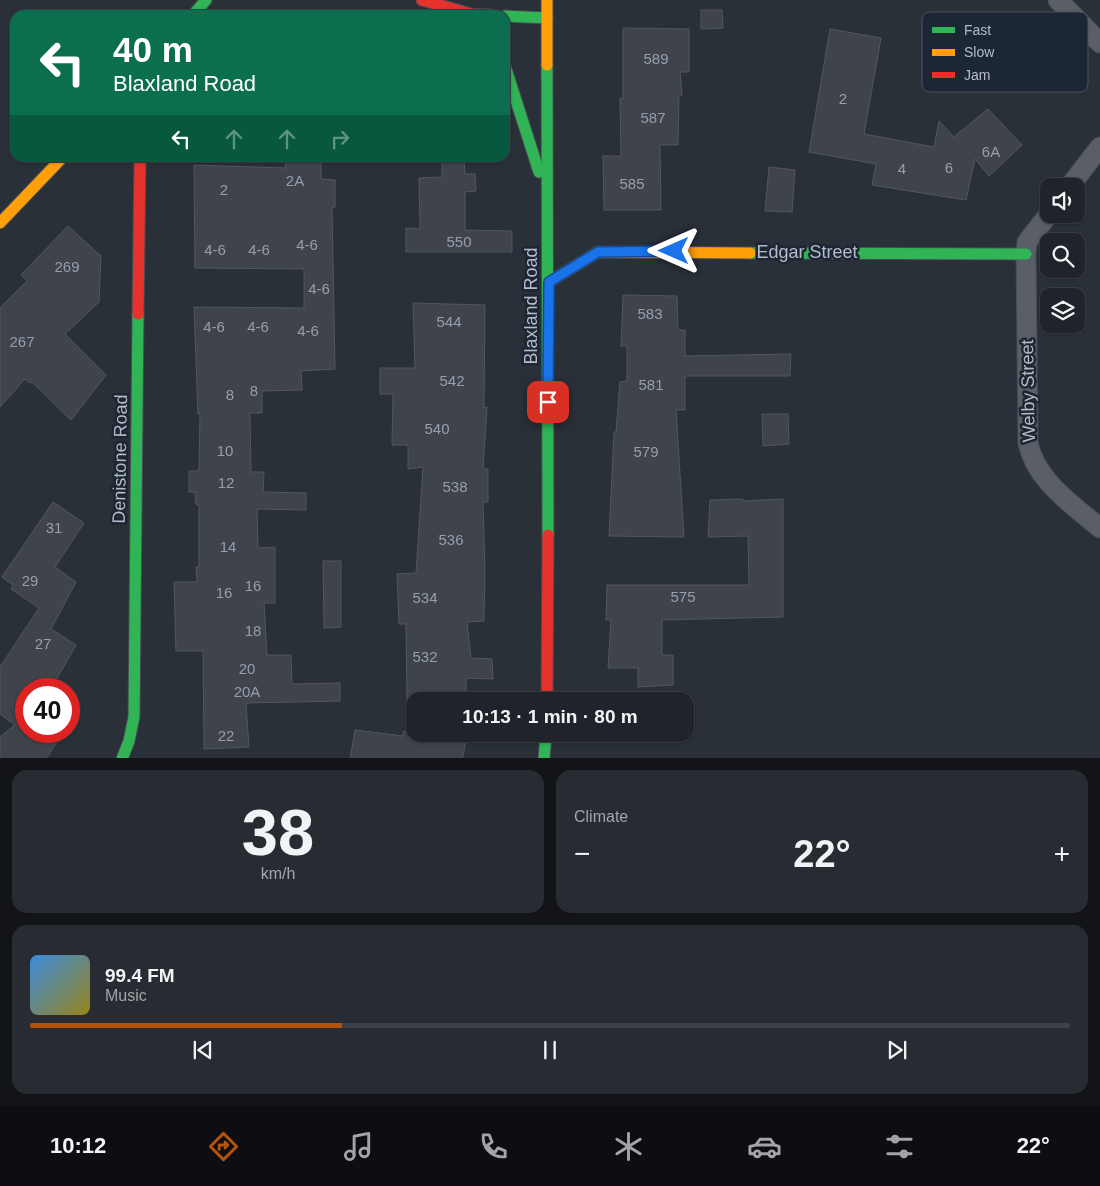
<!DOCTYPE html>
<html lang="en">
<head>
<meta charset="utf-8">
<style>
	body { margin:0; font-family:Arial,sans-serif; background:#282c32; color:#f1f3f6; height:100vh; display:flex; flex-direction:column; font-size:19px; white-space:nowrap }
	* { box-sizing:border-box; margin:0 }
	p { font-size:16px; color:#a2a4a8 }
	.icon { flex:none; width:28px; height:28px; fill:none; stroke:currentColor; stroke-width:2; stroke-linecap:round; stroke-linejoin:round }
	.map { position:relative; height:758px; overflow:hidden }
	.drawer { display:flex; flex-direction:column; gap:12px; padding:12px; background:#121417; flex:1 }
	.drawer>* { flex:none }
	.top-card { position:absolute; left:10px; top:10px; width:500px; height:152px; border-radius:15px; box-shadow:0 1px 4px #0004,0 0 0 1px #3d4147; background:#0b6e4f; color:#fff; overflow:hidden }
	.tools { position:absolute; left:1040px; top:178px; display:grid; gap:10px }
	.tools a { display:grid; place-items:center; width:45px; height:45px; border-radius:10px; background:#20242a; box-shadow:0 1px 4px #0004,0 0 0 1px #3d4147; font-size:25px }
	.speed { position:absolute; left:15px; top:678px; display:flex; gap:10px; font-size:25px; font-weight:700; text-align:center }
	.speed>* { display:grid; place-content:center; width:65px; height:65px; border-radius:50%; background:#20242a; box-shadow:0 1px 4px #0004,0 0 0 1px #3d4147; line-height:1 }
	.speed .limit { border:8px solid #d22; background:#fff; color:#111 }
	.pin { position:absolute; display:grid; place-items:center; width:42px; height:42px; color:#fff; margin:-21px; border-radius:10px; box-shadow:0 2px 8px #0006 }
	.me { position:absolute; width:55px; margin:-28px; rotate:270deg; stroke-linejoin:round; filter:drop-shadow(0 0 4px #0008) }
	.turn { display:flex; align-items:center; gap:18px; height:105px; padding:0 20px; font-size:22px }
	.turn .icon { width:65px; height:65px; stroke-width:2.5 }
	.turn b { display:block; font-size:35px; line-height:42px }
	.lanes { display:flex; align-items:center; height:48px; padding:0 20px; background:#0003; justify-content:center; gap:25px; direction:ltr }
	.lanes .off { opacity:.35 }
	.big { font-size:38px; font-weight:700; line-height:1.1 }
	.drawer .card { flex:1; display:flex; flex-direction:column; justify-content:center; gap:8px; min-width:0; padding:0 18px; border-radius:15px; background:#282c32 }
	.drawer .dial { align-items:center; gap:0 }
	.dial b { font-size:65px; line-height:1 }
	.song { display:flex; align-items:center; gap:15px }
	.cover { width:60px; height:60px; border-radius:8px; background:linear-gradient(135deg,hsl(210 70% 55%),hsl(50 70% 35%)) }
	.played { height:5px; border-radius:2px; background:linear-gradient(90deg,#b45309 30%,#3d4147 30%) }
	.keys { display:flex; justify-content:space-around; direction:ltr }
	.heat { display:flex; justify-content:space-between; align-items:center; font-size:28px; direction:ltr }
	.drawer .tiles { flex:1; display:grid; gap:12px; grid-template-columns:1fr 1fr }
	.card:last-child { grid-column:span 2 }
	.trip { position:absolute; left:406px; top:692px; width:288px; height:50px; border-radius:15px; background:#20242a; box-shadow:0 1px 4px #0004,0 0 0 1px #3d4147; font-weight:700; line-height:50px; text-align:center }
	.tabs { display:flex; height:80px; justify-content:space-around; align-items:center; background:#0d0e11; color:#a2a4a8 }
	.tabs .icon { width:35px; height:35px }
	.tabs .active { color:#b45309 }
	.tabs b { font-size:22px; color:#f1f3f6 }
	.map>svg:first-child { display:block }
	.building { fill:#3f444c; stroke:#52575f }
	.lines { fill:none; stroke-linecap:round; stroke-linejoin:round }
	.street-casing { stroke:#484c55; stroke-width:21 }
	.fast-casing { stroke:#484c55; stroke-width:13 }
	.slow-casing { stroke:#484c55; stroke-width:13 }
	.jam-casing { stroke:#484c55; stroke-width:13 }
	.street { stroke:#5a5e66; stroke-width:19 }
	.fast { stroke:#30b455; stroke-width:11 }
	.slow { stroke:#ff9f0a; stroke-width:11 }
	.jam { stroke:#e5322d; stroke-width:11 }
	.route-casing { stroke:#114b97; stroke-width:12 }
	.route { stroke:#1a73e8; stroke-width:9 }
	.labels { text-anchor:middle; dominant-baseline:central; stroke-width:5; stroke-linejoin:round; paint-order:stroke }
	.number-label { font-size:15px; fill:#979eaa }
	.street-label { font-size:18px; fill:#b4bcc9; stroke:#1d2633 }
	.key { fill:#1d2633; stroke:#4a5360; stroke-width:1 }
	.key-label { font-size:14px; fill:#b4bcc9 }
</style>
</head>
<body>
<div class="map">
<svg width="1100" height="759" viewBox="0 0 1100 759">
	<rect width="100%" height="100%" fill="#2a3038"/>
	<g class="building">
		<path d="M701,10h21l1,18 -22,1z"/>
		<path d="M623,28l66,1v43h-9l2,23h-3l-1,50h-18l1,65h-57l-1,-54h18l-1,-58 3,1z"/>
		<path d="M830,29l51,9 -17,96 70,13 5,-26 15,16 34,-28 34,36 -33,31 -14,-17 -9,41 -94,-15 4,-21 -67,-12z"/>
		<path d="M297,158h24v21l14,1v27h-3l3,162 -34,2 1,19 -40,1v22h-12l1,59h13l-1,20 43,1v17l-49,-1 1,39 17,-1v56h-11l3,52h24l1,29 48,-1v18l-94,2 3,44 -45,2 -1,-98h-27l-2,-69h23l-1,-15h3v-62l-3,-1 -1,-12h-6v-21h10l1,-57h-2l-4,-107 110,1v-39l-109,-1 -1,-103 91,3 1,-7h11z"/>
		<path d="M442,158h22l1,16h10l1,17 -11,1v38l47,1v21h-106v-24l14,1 -1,-51 23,-1z"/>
		<path d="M769,167l26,3 -3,42 -27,-1z"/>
		<path d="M68,226l33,30 -2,46 -34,32 41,41 -35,45 -39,-38 -2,1 -5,-4 -25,28v-99l27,-27 -6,-6z"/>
		<path d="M623,295l54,1 1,34h7v26l106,-2 -1,22h-105v34h-9l8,127 -75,-1 5,-104h2l4,-50 7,-1v-35h-6z"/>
		<path d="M413,303l72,2 -1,103 3,-1 -4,62h5v33h-5l2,68 -1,51 -17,1 4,36 21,1 1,20 -27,-1v23h-59l-1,-77h-7l-2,-50 19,-1 7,-106 -15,2v-24h-16l1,-51h-13v-26h35z"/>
		<path d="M762,414h26l1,30 -26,2z"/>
		<path d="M743,499l-1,2 41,-2v118l-121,3v35h11v30l-35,2v-19h-30l3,-48h-5l1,-35h142l-1,-49 -40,1 2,-37z"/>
		<path d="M53,502l31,21 -29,44 21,15 -25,47 25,16 -25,44h-25v42h38l-18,28h-46v-22l15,-12 -15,-11v-47l39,-59 -28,-19 2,-4 -11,-8z"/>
		<path d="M323,561h18v66l-17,1z"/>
		<path d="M407,722l8,2v10h37l15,4 -5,21h-112l5,-29 48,6 1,-5 3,1z"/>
	</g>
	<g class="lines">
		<g class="street-casing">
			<g id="street">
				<path d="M1058,0l42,43"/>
				<path d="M1070,186l30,-39"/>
				<path d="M1049,214l-22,28 -1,12 2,189c8,38 44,61 72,85"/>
			</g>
		</g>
		<g class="fast-casing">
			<g id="fast">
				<path d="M193,15l13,-15"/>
				<path d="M505,16l42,2"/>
				<path d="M547,65l1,470"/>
				<path d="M505,66l34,106"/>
				<path d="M750,253l276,1"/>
				<path d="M122,759l7,-18 5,-24 4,-403"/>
				<path d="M544,759l2,-25"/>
			</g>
		</g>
		<g class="slow-casing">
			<g id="slow">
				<path d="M547,0v65"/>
				<path d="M0,223l62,-65"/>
				<path d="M549,282l49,-30 152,1"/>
			</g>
		</g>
		<g class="jam-casing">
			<g id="jam">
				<path d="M422,0l49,14 20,1"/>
				<path d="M138,314l2,-156"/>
				<path d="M547,701l1,-166"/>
			</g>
		</g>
		<use href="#street" class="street"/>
		<use href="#fast" class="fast"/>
		<use href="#slow" class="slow"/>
		<use href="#jam" class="jam"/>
	</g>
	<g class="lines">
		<g class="route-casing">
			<path id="route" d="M548,402l1,-120 49,-30 76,-1"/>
		</g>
		<use href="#route" class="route"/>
	</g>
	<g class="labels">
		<g class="number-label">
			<text x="656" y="58">589</text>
			<text x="843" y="98">2</text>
			<text x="653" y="117">587</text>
			<text x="991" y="151">6A</text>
			<text x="949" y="167">6</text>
			<text x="902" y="168">4</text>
			<text x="295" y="180">2A</text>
			<text x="632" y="183">585</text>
			<text x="224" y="189">2</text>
			<text x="459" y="241">550</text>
			<text x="307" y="244">4-6</text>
			<text x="215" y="249">4-6</text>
			<text x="259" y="249">4-6</text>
			<text x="67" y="266">269</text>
			<text x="319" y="288">4-6</text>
			<text x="650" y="313">583</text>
			<text x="449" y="321">544</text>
			<text x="214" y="326">4-6</text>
			<text x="258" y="326">4-6</text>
			<text x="308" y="330">4-6</text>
			<text x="22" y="341">267</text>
			<text x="452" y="380">542</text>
			<text x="651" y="384">581</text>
			<text x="254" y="390">8</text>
			<text x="230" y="394">8</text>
			<text x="437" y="428">540</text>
			<text x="225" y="450">10</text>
			<text x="646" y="451">579</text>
			<text x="226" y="482">12</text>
			<text x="455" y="486">538</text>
			<text x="54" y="527">31</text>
			<text x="451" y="539">536</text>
			<text x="228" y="546">14</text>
			<text x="30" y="580">29</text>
			<text x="253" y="585">16</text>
			<text x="224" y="592">16</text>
			<text x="683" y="596">575</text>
			<text x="425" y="597">534</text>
			<text x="253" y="630">18</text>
			<text x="43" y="643">27</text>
			<text x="425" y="656">532</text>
			<text x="247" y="668">20</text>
			<text x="247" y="691">20A</text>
			<text x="226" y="735">22</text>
		</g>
		<g class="street-label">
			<text x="807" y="252">Edgar Street</text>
			<text transform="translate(531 306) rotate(-90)">Blaxland Road</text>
			<text transform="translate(1028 391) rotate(-91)">Welby Street</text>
			<text transform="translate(120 459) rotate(-89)">Denistone Road</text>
		</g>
	</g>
	<rect x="922" y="12" width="166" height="80" rx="8" class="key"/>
	<rect x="932" y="27" width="23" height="6" fill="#30b455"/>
	<rect x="932" y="49" width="23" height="7" fill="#ff9f0a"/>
	<rect x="932" y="72" width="23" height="6" fill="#e5322d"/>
	<g class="key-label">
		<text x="964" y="35">Fast</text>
		<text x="964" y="57">Slow</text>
		<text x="964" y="80">Jam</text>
	</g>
</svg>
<div class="tools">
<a><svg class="icon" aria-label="sound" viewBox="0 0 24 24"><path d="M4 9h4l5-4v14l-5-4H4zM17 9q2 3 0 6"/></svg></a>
<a><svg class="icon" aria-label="search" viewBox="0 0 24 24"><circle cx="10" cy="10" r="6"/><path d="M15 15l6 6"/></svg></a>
<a><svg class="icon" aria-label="layers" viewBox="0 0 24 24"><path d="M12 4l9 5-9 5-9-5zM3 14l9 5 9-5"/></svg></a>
</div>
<div class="speed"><div class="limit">40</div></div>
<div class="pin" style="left:548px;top:402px;background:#d93025"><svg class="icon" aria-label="arrive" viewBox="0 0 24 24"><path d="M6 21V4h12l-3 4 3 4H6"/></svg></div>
<svg class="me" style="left:674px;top:251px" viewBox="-20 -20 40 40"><path d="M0-17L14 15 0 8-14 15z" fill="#1a73e8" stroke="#fff" stroke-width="4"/></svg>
<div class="trip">10:13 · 1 min · 80 m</div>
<div class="top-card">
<div class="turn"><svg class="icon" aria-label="left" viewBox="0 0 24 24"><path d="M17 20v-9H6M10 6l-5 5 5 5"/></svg><div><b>40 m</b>Blaxland Road</div></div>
<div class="lanes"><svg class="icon" aria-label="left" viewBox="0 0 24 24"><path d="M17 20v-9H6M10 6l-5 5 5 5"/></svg><svg class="icon off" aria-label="ahead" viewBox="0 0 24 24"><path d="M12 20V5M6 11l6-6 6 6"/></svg><svg class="icon off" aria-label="ahead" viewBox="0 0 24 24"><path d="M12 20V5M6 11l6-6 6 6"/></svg><svg class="icon off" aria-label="right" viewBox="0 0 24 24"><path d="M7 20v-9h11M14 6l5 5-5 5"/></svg></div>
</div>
</div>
<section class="drawer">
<div class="tiles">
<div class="card dial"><b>38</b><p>km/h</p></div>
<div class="card"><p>Climate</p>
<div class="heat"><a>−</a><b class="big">22°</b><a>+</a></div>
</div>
<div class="card">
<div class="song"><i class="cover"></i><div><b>99.4 FM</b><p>Music</p></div></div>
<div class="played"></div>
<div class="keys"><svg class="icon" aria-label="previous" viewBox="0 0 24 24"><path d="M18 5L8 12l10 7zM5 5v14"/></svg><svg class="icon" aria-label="pause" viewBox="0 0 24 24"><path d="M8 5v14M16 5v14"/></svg><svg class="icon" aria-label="next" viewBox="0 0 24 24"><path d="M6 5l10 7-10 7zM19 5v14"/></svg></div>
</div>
</div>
</section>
<nav class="tabs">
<b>10:12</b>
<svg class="icon active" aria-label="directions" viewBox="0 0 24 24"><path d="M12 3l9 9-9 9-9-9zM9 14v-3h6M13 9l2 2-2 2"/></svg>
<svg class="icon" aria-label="music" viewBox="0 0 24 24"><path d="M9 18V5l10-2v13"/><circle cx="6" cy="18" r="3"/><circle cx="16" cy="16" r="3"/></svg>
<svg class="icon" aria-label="phone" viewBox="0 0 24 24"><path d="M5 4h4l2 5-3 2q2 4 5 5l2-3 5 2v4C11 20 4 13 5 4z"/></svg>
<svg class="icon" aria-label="climate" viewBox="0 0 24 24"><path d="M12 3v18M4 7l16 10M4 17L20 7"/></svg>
<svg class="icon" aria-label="car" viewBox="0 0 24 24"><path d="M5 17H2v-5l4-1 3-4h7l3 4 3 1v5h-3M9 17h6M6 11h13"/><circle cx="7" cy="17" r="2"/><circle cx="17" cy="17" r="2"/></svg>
<svg class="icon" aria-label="filters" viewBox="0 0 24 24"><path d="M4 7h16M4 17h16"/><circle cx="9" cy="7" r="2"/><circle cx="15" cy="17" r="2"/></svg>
<b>22°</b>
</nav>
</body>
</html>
